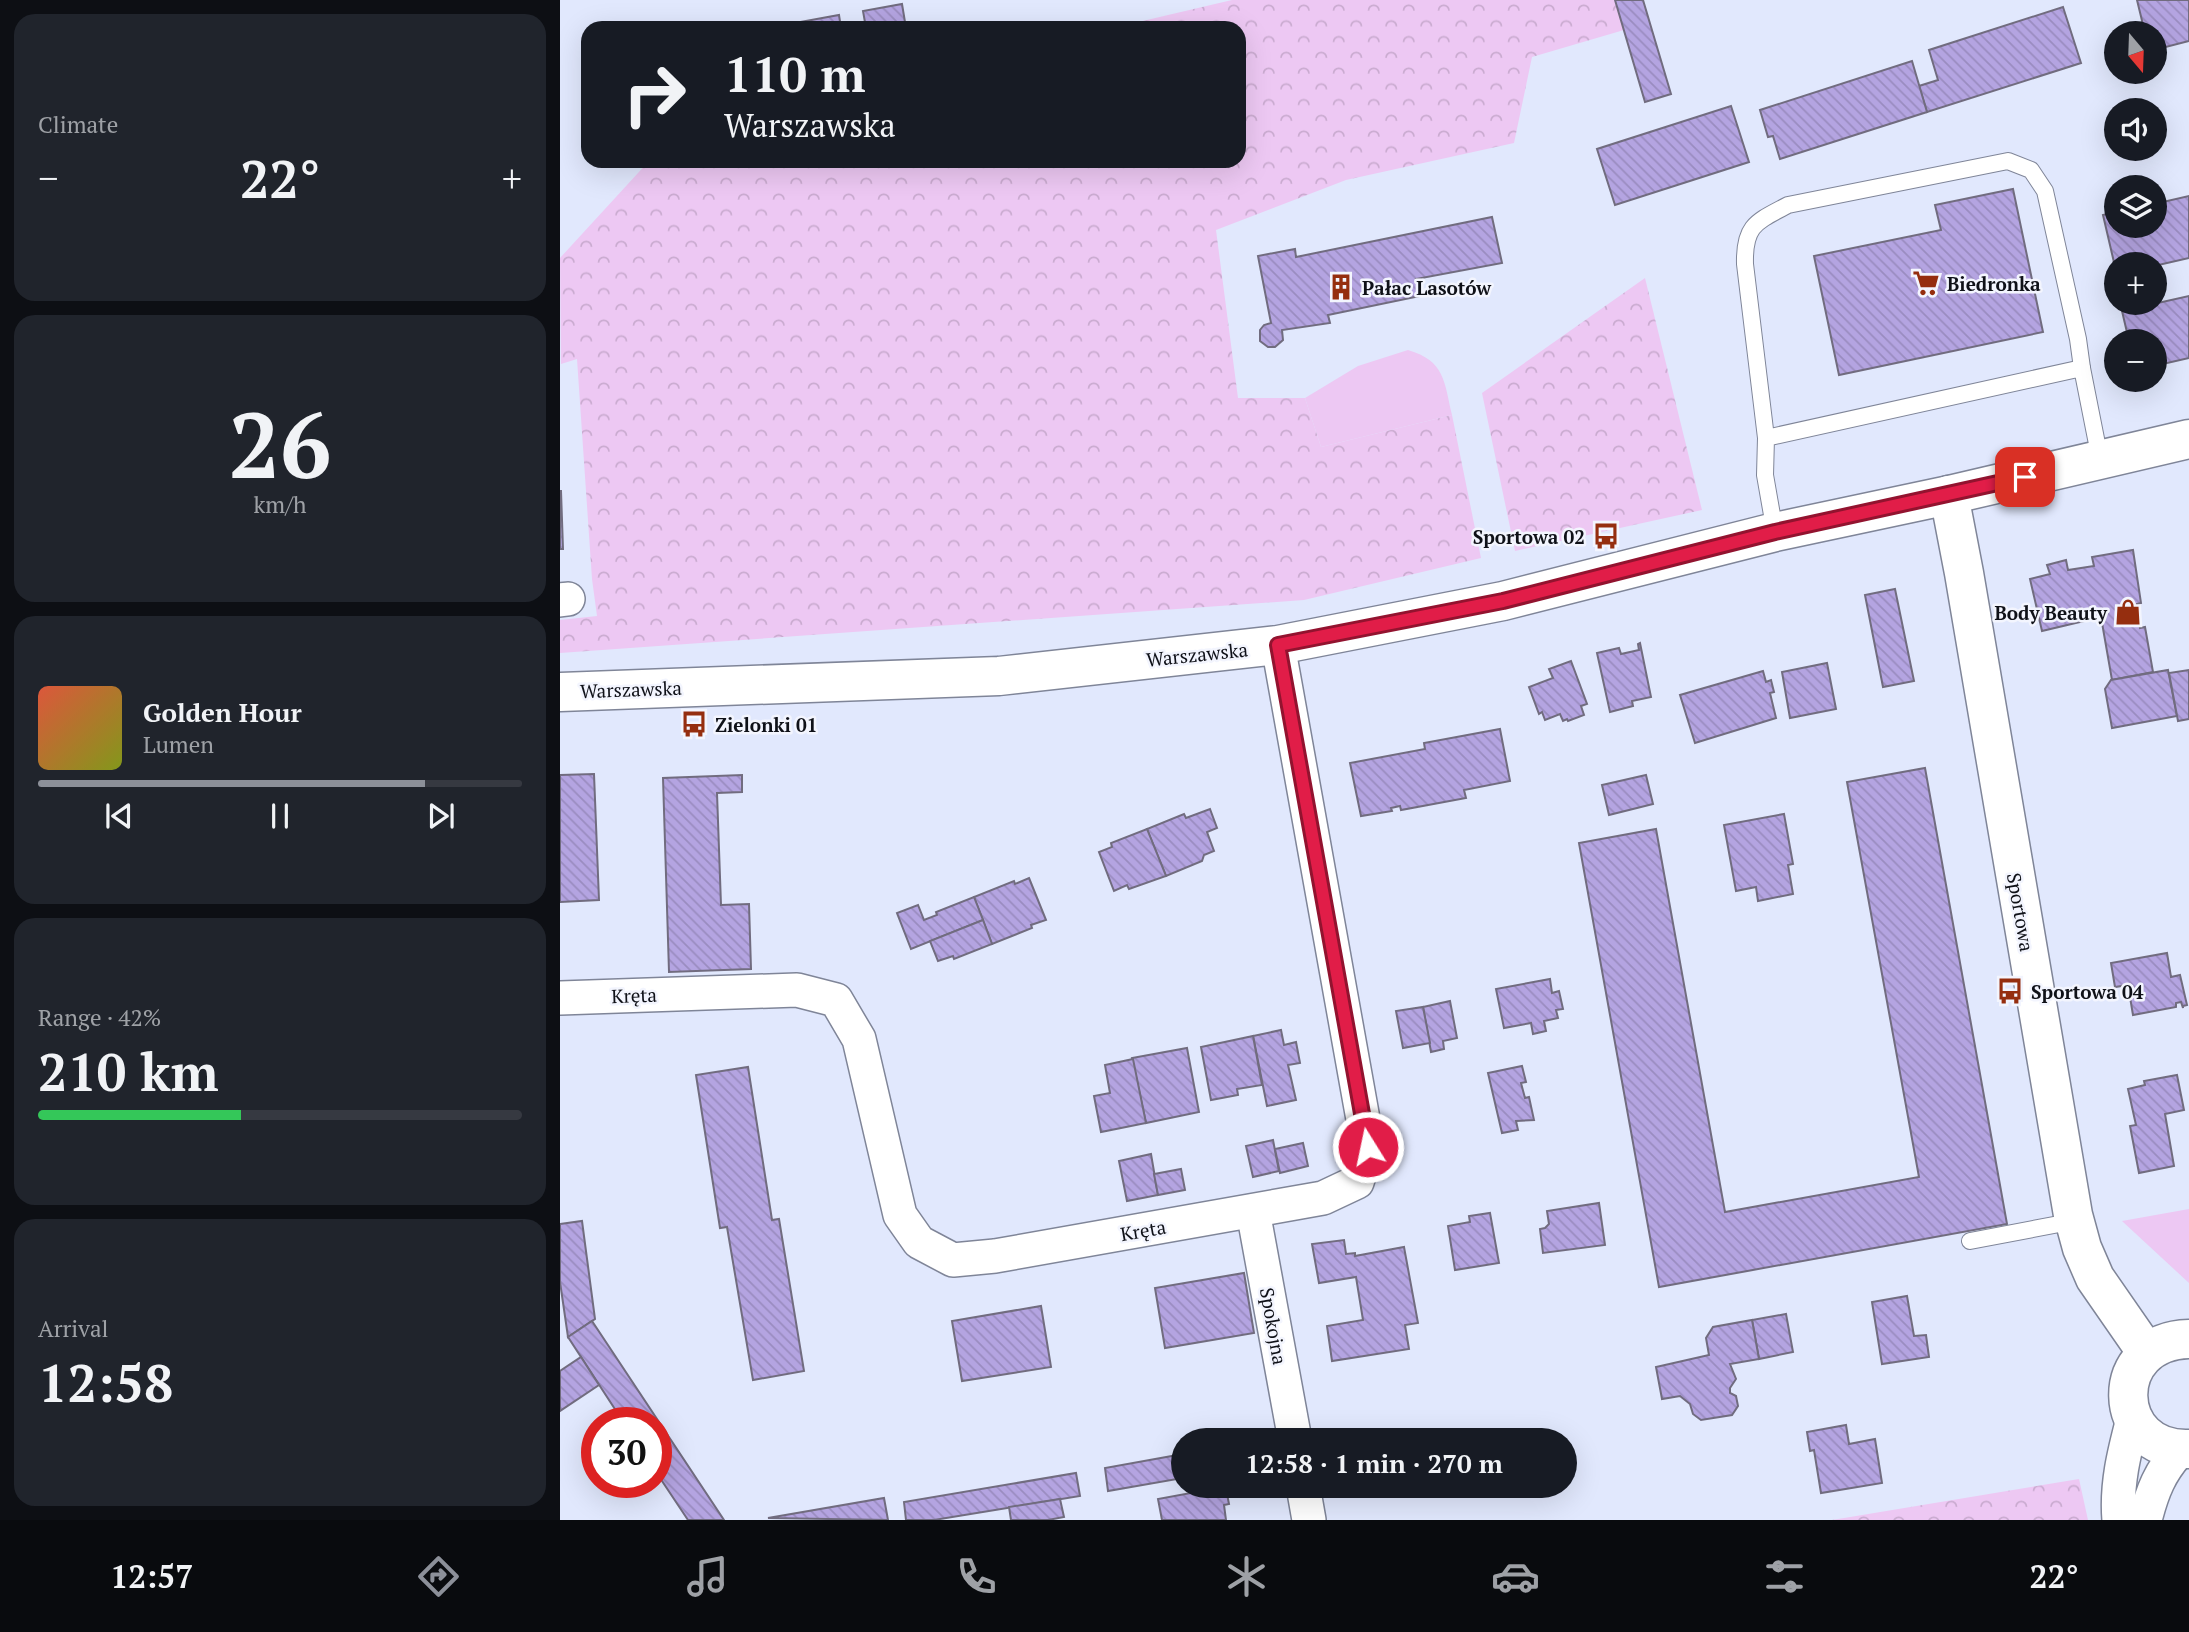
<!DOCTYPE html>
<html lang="en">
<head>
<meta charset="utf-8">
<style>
	body { margin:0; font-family:"PT Serif",serif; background:#20242c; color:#f1f3f6; height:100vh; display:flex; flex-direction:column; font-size:26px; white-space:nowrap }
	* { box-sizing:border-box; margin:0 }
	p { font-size:23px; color:#9ea1a6 }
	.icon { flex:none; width:38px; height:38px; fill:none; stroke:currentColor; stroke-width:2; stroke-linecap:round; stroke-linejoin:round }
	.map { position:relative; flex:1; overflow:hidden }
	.drawer { display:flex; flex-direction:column; gap:14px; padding:14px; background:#0d0f14; width:560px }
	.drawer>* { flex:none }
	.hud { position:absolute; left:21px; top:21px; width:665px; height:147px; border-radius:21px; box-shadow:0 7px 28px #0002; background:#171b24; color:#f1f3f6; overflow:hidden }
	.needle { width:46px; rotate:161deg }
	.fabs { position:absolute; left:1544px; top:21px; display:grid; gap:14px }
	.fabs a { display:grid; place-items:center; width:63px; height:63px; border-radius:50%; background:#171b24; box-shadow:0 7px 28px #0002; font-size:35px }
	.speed { position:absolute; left:21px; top:1407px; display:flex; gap:14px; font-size:35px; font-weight:700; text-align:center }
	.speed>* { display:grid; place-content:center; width:91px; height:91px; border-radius:50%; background:#171b24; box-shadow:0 7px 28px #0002; line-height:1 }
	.speed .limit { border:10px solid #d22; background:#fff; color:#111 }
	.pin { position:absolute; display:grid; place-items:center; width:60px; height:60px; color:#fff; margin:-30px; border-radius:14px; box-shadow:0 4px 10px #0006 }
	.me { position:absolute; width:77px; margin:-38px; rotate:350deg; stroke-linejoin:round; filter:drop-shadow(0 0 5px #0008) }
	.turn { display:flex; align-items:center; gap:24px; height:147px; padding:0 28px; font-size:32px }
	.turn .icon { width:91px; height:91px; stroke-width:2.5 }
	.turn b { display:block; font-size:49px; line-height:60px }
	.big { font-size:52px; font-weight:700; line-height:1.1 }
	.drawer .card { flex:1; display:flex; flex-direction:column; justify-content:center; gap:10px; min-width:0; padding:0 24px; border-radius:21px; background:#20242c }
	.drawer .dial { align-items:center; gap:0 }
	.dial b { font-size:91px; line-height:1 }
	.song { display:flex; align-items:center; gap:21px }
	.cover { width:84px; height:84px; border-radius:10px; background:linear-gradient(135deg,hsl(10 70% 55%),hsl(70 70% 35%)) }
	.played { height:7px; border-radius:4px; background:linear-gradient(90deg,#8c9099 80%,#363941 80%) }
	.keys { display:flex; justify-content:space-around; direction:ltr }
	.heat { display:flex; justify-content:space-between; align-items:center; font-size:38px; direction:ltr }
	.charge { height:10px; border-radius:5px; background:linear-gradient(90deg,#34c759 42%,#363941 0) }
	.trip { position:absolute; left:611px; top:1428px; width:406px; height:70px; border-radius:35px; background:#171b24; box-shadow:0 7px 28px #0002; font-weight:700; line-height:70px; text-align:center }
	.tabs { display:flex; height:112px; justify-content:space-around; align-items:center; background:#090b0e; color:#9ea1a6 }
	.tabs .icon { width:49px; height:49px }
	.tabs .current { color:#8c9099 }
	.tabs b { font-size:32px; color:#f1f3f6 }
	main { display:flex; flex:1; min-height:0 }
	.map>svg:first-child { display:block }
	.grass { fill:#edc8f3 }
	.forest { fill:url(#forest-crowns) }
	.building { fill:url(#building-back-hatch); stroke:#716c7f; stroke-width:2 }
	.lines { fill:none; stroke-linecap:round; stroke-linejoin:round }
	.service-casing { stroke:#7f8598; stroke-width:18 }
	.minor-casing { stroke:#7f8598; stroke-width:36 }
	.tertiary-casing { stroke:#7f8598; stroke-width:41 }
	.secondary-casing { stroke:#7f8598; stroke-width:41 }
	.service { stroke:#fff; stroke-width:16 }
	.minor { stroke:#fff; stroke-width:33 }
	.tertiary { stroke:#fff; stroke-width:38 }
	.secondary { stroke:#fff; stroke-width:38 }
	.route-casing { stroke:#92132f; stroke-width:18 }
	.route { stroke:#e11d48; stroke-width:12 }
	.labels { text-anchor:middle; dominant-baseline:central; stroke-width:5; stroke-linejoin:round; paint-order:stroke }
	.poi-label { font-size:19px; font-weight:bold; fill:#0f1118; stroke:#f3f5fe; text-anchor:start }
	.street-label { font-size:19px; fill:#0f1118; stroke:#f3f5fe }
</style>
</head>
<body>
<main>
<section class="drawer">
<div class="card"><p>Climate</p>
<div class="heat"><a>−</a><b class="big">22°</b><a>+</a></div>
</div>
<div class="card dial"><b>26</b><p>km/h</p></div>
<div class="card">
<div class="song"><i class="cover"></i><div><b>Golden Hour</b><p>Lumen</p></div></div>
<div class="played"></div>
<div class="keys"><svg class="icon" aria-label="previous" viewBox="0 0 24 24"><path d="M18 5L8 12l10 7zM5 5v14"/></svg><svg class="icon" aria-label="pause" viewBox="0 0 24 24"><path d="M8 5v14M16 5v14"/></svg><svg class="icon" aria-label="next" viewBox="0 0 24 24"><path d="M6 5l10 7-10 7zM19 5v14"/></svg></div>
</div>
<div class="card"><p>Range · 42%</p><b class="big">210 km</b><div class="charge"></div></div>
<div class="card"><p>Arrival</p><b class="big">12:58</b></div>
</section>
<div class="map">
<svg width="1629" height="1520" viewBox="0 0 1629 1520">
	<defs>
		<pattern id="forest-crowns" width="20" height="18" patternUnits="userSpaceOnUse" patternTransform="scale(1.75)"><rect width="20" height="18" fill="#edc8f3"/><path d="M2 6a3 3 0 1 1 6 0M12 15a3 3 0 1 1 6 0" fill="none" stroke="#caabd0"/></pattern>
		<pattern id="building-back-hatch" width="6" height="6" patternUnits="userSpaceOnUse" patternTransform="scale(1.75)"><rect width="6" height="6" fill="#b4a4e1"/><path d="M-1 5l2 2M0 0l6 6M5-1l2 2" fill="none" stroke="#9a8cc0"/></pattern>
	</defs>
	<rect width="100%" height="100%" fill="#e1e8fd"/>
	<g class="grass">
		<path d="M848,350c37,11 36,31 44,65l-131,32 -16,-49 53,-32z"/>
		<path d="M1629,1209v74l-67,-62z"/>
	</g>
	<g class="forest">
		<path d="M672,0h383l9,30 -92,27 -18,86 -168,37 -130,50 22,168h67l16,49 131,-32 29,143 -177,42 -744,53v-33l37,-4 -5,-37 -15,-220 -16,5 -1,-106 89,-97h590v-133h-106l1,-5z"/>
		<path d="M1085,278l57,232 -187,41 -33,-158z"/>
		<path d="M1519,1479l9,41h-256z"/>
	</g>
	<g class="building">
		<path d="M1055,0h28l28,94 -26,8z"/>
		<path d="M1577,0h52v41l-35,9v-17h-9z"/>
		<path d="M342,4l4,24h-40l-3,-17z"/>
		<path d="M1503,7l18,56 -154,49 -8,-26 19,-6 -9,-30z"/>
		<path d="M279,15l2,13h-40l-1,-6z"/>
		<path d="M1352,61l15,51 -147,47 -7,-23 -5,1 -8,-27z"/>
		<path d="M1171,106l18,56 -134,43 -18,-56z"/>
		<path d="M1453,189l30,143 -204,43 -25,-119 127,-26 -6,-25z"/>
		<path d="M1629,196v62l-35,8 -38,-2v7l-13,-56 13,-3v14h38v-22z"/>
		<path d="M932,217l10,46 -86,16 4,17 -92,19 2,8 -48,7 1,10 -8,7h-7l-8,-6v-11l4,-5 7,-2 -13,-67 37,-7 1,8z"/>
		<path d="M1629,296v62l-35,8v-25h-25l-7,-30z"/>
		<path d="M0,491h1l2,58h-3z"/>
		<path d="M1573,550l8,53 -4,1 3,24 5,-1 8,45 -41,8 -11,-63 -59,14 -12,-52 20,-5 -3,-9 19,-5 2,10 26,-4 -2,-9z"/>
		<path d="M1335,589l19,92 -31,6 -18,-92z"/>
		<path d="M1080,643l11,54 -19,4 1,5 -23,6 -13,-59 22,-5 2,6 18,-4 -1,-6z"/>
		<path d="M1011,661l16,43 -6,2 3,9 -16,6 -1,-2 -4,2 -3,-7 -15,6 -3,-8 -3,2 -10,-27 24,-9 -4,-9z"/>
		<path d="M1267,663l9,46 -46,9 -8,-46z"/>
		<path d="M1608,670l9,46 -65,12 -7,-39 6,-9z"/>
		<path d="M1629,670v49l-11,2 -9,-48z"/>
		<path d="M1203,671l3,11 5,-2 3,12 -4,1 6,25 -81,25 -15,-48z"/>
		<path d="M940,729l10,52 -46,9 2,8 -65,12 -1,-4 -9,2 1,3 -31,5 -11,-53 75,-14 -1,-6z"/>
		<path d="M1365,768l82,456 -348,63 -80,-444 77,-14 69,383 194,-35 -72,-395z"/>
		<path d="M34,774l5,126 -39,2v-127z"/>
		<path d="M182,775v17l-25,1 4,112 28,-1 2,65 -82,3 -6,-194z"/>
		<path d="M1086,775l7,29 -44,11 -7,-30z"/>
		<path d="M650,809l7,19 -10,4 7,19 -10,4 -2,6 -36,15 -19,-47 37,-15 2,4z"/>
		<path d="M1224,814l9,50 -5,1 5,29 -35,7 -2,-14 -20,4 -12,-66z"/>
		<path d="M587,829l19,47 -37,13 -2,-4 -13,6 -15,-39 13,-5 -1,-4z"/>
		<path d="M469,878l17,42 -15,5 1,3 -40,16 -18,-47 40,-16 1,3z"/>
		<path d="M414,897l9,23 -72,29 -14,-36 21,-8 6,15 13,-5 -1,-3z"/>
		<path d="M423,920l9,24 -38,15 -1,-3 -15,5 -8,-20z"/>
		<path d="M1607,953l4,24 9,-2 7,30 -4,1v2l-2,-6 -5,1v4l-43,8 -5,-30 -13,2 -4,-24z"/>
		<path d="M990,979l2,14 7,-2 4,18 -7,1 2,8 -14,3 2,10 -13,3 -2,-11 -27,5 -8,-39z"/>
		<path d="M890,1001l7,37 -14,3 1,8 -13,3 -8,-45z"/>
		<path d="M863,1007l7,36 -27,5 -7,-37z"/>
		<path d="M721,1030l3,15 12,-3 4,21 -12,2 8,35 -29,6 -14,-70z"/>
		<path d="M693,1036l9,49 -25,4 1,6 -27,5 -10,-53z"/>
		<path d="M627,1048l12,64 -53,11 -14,-65z"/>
		<path d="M573,1059l13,64 -45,9 -7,-36 16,-3 -5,-28z"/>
		<path d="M962,1066l4,16 -5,1 4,15 4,-1 5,23 -18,1 2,9 -16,3 -14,-60z"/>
		<path d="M188,1067l24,153 7,-1 25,152 -51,9 -26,-153 -7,1 -24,-153z"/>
		<path d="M1617,1075l7,35 -19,4 9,52 -35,7 -9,-47 6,-1 -8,-36 17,-4 -1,-4z"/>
		<path d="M713,1140l6,31 -26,6 -7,-31z"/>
		<path d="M743,1143l5,23 -28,7 -5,-24z"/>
		<path d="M591,1154l7,41 -31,6 -8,-40z"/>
		<path d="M621,1169l4,21 -27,5 -4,-21z"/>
		<path d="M1039,1203l6,42 -62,8 -3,-24 5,-1 4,-4 -2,-13z"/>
		<path d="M930,1213l9,50 -44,7 -7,-44 22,-4 -1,-6z"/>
		<path d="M22,1221l13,98 -27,18 -8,-55v-58z"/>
		<path d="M784,1240l2,14 9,-1v3l49,-9 14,76 -13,2 4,24 -77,12 -5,-35 36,-6 -7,-43 -37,6 -7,-39z"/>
		<path d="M684,1273l10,60 -89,15 -10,-60z"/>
		<path d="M1347,1296l7,40 12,-1 3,22 -47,7 -10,-62z"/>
		<path d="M481,1306l10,61 -89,14 -10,-60z"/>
		<path d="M1226,1314l7,38 -34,7 -7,-39z"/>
		<path d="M1192,1320l7,39 -29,5 6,15 -6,9v5l6,3 2,10 -6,9 -31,5 -8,-6 -3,-10 -10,-8 -18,3 -6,-32 53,-12 -3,-17 7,-11z"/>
		<path d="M32,1321l132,199h-36l-32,-48v-49h-32l-56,-86z"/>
		<path d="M21,1357l18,28 -39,26v-40z"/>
		<path d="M1286,1425l3,19 26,-5 7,44 -61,10 -7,-43 -4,1 -3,-19z"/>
		<path d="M623,1454v24l-75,13 -3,-23z"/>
		<path d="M516,1473l4,23 -146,24h-28l-2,-18z"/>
		<path d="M630,1486h51v1l-15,2 3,15 -5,1 2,15h-64l-4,-21 33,-6z"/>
		<path d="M324,1498l4,22 -120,-2z"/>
		<path d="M500,1499l4,18 -16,3h-37l-2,-13z"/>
	</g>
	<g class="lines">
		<g class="service-casing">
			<g id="service">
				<path d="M1206,438l-21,-174c-1,-39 11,-42 43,-59l220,-44 23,9 14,21 33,148 4,29"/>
				<path d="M1215,532l-10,-57 1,-37 316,-70 18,91"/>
				<path d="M1410,1241l105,-20"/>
			</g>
		</g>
		<g class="minor-casing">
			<g id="minor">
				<path d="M0,600l8,-1"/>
				<path d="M0,998l237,-8 39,10 23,39 41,176 19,27 34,18 42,-4 328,-58 34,-16 11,-35 -90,-502"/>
				<path d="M693,1211l42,229"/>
				<path d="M743,1486l6,34"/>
				<path d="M1559,1520c-3,-35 5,-67 14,-101"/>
				<path d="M1585,1520c7,-28 15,-49 35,-70"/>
			</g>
		</g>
		<g class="tertiary-casing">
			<g id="tertiary">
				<path d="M1389,495l15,78 109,642 9,33 13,30 52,75"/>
				<path d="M1629,1339c-83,2 -79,113 0,110"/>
			</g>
		</g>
		<g class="secondary-casing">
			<path id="secondary" d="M0,692l439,-16 279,-31 225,-44 272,-69 174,-37 240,-56"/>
		</g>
		<use href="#service" class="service"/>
		<use href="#minor" class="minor"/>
		<use href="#tertiary" class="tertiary"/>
		<use href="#secondary" class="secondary"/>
	</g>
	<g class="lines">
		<g class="route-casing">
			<path id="route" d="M808,1147l-90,-502 225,-44 272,-69 250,-55"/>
		</g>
		<use href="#route" class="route"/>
	</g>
	<defs>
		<g id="supermarket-bare" transform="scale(2.1)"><path d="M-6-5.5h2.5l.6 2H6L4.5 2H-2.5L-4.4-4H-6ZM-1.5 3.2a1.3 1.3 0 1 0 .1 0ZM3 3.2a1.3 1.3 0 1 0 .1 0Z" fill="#952e0f" stroke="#f3f5fe" stroke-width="2.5" paint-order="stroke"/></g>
		<g id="building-bare" transform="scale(2.1)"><path d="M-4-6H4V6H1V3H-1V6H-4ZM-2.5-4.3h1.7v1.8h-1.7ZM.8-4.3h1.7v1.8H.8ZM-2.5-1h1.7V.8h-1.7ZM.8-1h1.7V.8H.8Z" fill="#952e0f" stroke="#f3f5fe" stroke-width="2.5" paint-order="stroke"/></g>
		<g id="bus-bare" transform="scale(2.1)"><path d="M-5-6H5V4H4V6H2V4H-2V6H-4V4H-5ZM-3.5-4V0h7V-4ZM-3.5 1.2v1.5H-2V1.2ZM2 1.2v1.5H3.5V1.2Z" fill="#952e0f" stroke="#f3f5fe" stroke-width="2.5" paint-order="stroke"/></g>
		<g id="shop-bare" transform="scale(2.1)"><path d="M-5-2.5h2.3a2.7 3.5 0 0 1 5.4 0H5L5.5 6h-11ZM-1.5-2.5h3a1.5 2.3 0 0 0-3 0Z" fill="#952e0f" stroke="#f3f5fe" stroke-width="2.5" paint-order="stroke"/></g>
	</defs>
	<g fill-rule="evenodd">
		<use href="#supermarket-bare" x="1366" y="283"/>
		<use href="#building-bare" x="781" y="287"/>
		<use href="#bus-bare" x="1046" y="536"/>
		<use href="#shop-bare" x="1568" y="612"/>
		<use href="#bus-bare" x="134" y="724"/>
		<use href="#bus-bare" x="1450" y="991"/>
	</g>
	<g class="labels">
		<g class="poi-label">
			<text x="1387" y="283">Biedronka</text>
			<text x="802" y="287">Pałac Lasotów</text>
			<text x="1025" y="536" text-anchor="end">Sportowa 02</text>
			<text x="1547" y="612" text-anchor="end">Body Beauty</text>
			<text x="155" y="724">Zielonki 01</text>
			<text x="1471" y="991">Sportowa 04</text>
		</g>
		<g class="street-label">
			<text transform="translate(637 654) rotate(-6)">Warszawska</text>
			<text transform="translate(71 689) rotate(-2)">Warszawska</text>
			<text transform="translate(1461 912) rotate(80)">Sportowa</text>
			<text transform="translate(74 995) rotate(-2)">Kręta</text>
			<text transform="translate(583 1230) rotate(-10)">Kręta</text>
			<text transform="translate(714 1326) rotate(80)">Spokojna</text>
		</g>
	</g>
</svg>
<div class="fabs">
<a><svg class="needle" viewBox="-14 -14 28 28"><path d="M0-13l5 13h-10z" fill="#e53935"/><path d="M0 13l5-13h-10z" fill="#9ea1a6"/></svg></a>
<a><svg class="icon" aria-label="sound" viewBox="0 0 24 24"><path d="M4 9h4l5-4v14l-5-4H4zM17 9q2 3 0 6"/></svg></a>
<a><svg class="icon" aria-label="layers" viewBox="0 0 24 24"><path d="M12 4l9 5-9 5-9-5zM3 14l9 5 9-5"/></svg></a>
<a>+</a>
<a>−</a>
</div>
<div class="speed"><div class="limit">30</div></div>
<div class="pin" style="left:1465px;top:477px;background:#d93025"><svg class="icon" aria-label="arrive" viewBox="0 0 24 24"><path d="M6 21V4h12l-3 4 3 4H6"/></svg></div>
<svg class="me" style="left:808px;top:1147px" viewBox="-20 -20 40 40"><circle r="17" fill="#e11d48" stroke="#fff" stroke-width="3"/><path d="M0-11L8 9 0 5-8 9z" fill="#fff"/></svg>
<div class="trip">12:58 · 1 min · 270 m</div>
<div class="hud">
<div class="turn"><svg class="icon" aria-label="right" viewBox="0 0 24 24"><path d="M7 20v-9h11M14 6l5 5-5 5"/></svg><div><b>110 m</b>Warszawska</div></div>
</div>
</div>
</main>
<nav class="tabs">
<b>12:57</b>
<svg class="icon current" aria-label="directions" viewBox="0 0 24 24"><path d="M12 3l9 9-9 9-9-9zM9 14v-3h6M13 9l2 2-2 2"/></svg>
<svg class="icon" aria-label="music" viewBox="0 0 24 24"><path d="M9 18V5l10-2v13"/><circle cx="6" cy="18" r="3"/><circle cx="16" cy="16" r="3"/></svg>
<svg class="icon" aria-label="phone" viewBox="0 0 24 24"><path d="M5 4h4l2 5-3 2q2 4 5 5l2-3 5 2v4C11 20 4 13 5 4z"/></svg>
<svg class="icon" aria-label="climate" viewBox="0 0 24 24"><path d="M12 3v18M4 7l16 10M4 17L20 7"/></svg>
<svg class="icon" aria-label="car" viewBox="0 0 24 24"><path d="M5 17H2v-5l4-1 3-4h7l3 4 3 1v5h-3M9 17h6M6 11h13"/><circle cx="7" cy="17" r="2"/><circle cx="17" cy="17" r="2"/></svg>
<svg class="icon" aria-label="filters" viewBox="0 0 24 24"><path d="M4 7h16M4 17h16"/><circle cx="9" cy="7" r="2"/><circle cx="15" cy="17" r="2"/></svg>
<b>22°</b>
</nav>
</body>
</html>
